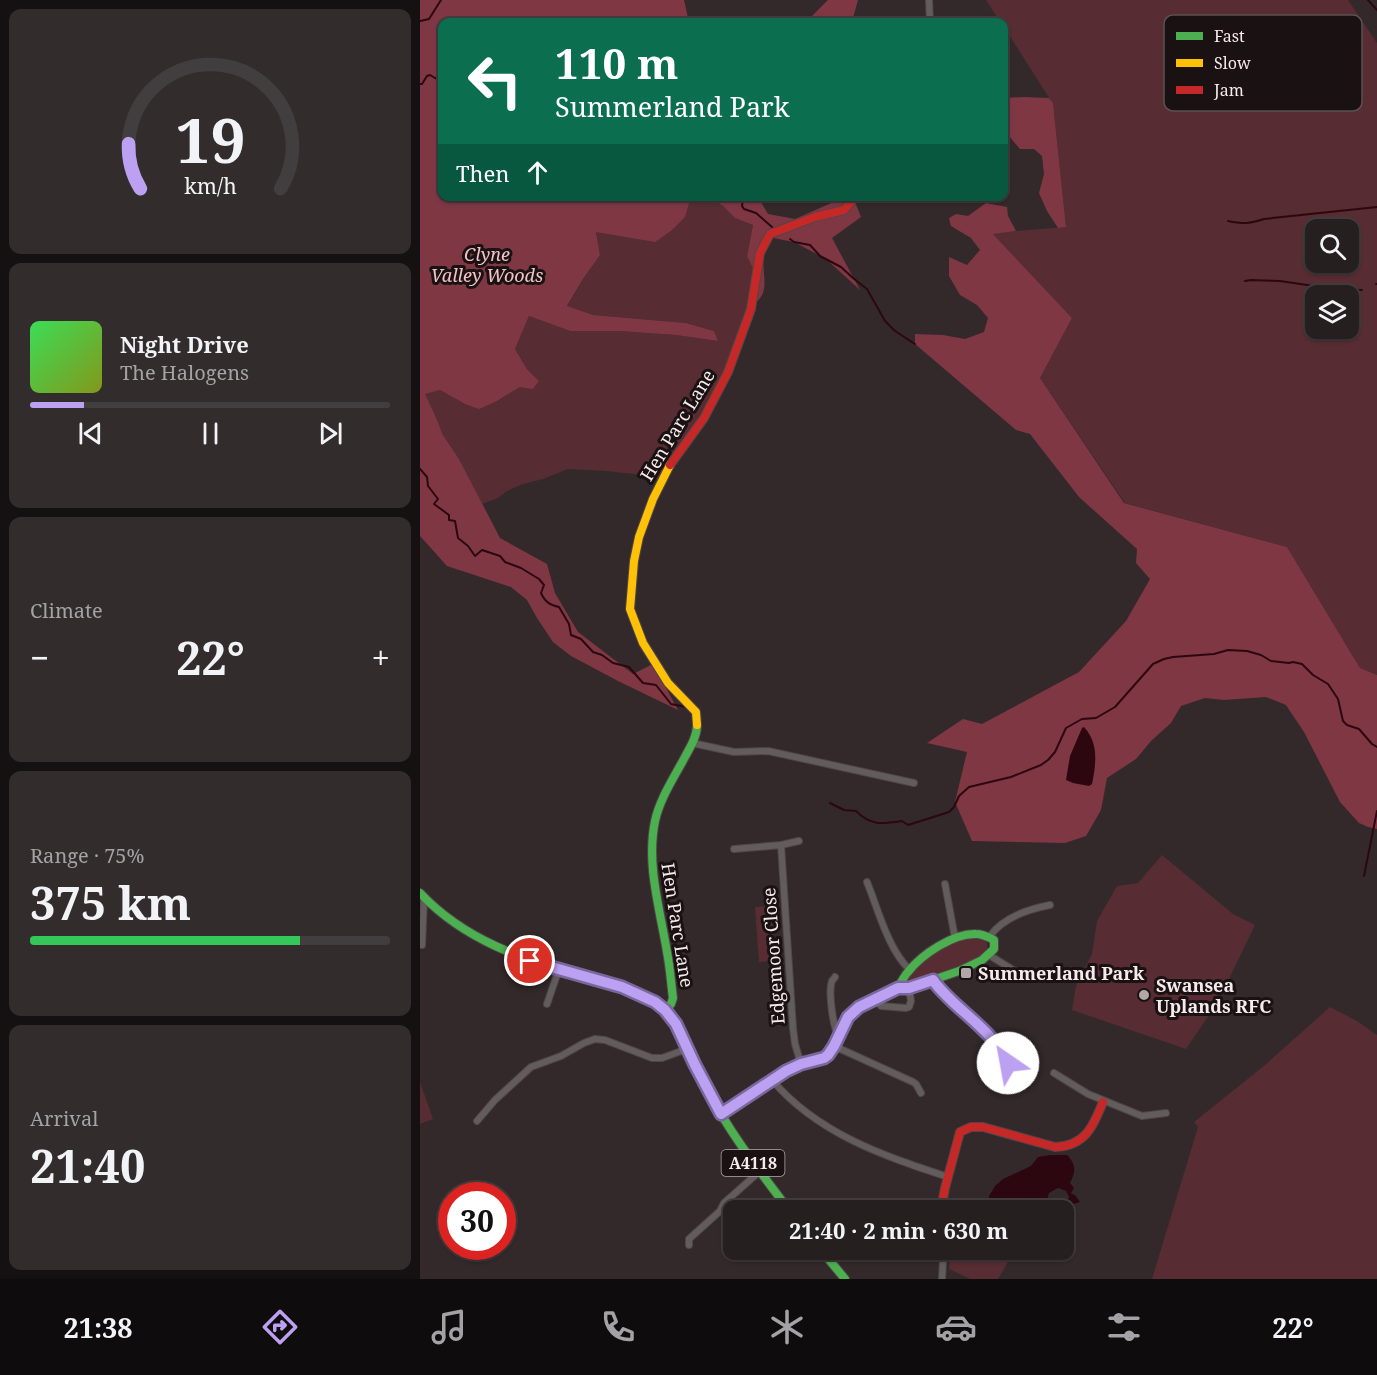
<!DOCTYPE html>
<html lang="en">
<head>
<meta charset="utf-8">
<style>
	body { margin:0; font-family:"Noto Serif",serif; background:#322c2d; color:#f1f3f6; height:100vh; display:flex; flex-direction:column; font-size:22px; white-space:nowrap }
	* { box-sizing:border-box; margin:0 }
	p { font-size:20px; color:#a4a2a5 }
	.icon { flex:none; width:33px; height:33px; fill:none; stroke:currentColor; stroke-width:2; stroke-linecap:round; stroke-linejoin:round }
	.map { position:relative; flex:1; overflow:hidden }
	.drawer { display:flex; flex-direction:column; gap:9px; padding:9px; background:#151112; width:420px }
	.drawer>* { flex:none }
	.banner { position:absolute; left:18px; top:18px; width:570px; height:183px; border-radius:12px; box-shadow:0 2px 4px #0004,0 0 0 2px #423d3e; background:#0b6e4f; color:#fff; overflow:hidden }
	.controls { position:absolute; left:885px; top:219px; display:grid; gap:12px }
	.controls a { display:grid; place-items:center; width:54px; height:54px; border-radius:12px; background:#261f20; box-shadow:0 2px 4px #0004,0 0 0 2px #423d3e; font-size:30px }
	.speed { position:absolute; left:18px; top:1182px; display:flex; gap:12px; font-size:30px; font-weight:700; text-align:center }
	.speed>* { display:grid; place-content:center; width:78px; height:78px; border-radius:50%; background:#261f20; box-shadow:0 2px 4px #0004,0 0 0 2px #423d3e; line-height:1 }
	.speed .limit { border:9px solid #d22; background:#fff; color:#111 }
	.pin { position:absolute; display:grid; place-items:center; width:51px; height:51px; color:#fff; margin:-26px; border:3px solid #fff; border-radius:50%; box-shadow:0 2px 6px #0007 }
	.me { position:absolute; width:66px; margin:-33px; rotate:327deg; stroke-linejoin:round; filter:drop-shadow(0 0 4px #0008) }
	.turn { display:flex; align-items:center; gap:21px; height:126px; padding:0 18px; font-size:27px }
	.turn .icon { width:78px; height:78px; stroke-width:2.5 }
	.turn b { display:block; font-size:42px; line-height:51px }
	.then { display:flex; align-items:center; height:57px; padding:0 18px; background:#0003; gap:12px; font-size:22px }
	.big { font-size:45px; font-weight:700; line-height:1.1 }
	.drawer .card { flex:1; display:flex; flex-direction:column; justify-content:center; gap:9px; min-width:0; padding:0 21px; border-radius:12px; background:#322c2d }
	.drawer .dial { align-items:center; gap:0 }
	.dial svg { height:156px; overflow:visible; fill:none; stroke:#423d3e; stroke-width:7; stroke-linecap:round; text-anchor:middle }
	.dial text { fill:#f1f3f6; stroke:none }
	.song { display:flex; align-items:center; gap:18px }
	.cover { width:72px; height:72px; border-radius:9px; background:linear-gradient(135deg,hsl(130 70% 55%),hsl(70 70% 35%)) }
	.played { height:6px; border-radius:3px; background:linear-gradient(90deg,#bca0f2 15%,#423d3e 15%) }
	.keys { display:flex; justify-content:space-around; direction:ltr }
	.heat { display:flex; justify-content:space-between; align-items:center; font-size:33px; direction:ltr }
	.charge { height:9px; border-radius:4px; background:linear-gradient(90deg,#34c759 75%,#423d3e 0) }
	.trip { position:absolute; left:303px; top:1200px; width:351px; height:60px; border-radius:12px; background:#261f20; box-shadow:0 2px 4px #0004,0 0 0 2px #423d3e; font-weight:700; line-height:60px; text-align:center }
	.menu { display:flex; height:96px; justify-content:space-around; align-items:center; background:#0f0c0d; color:#a4a2a5 }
	.menu .icon { width:42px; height:42px }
	.menu .selected { color:#bca0f2 }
	.menu b { font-size:27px; color:#f1f3f6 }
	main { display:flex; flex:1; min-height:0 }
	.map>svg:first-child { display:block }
	.green { fill:#572c33; fill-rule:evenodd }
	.forest { fill:#7f3744 }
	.water { fill:#2d0710 }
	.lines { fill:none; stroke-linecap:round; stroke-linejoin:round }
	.stream { stroke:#2d0710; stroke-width:2 }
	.street-casing { stroke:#4f4647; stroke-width:8 }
	.fast-casing { stroke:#4f4647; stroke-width:10 }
	.slow-casing { stroke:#4f4647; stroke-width:10 }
	.jam-casing { stroke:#4f4647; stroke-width:10 }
	.street { stroke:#635c5d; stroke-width:6 }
	.fast { stroke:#4caf50; stroke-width:8 }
	.slow { stroke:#ffc107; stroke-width:8 }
	.jam { stroke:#c62828; stroke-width:8 }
	.route-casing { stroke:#7a689d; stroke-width:15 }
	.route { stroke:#bca0f2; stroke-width:10 }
	.poi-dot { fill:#b2a6a7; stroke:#191112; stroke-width:2 }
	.labels { text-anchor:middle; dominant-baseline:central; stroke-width:6; stroke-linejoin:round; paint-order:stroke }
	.shield { fill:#191112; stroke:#b4a9aa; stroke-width:1.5 }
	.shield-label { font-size:16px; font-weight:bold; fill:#f6eaeb }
	.park-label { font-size:18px; font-style:italic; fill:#f3c2c7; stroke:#191112 }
	.street-label { font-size:18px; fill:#f6eaeb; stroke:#191112 }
	.poi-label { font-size:18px; font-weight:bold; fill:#f6eaeb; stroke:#191112; text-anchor:start }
	.key { fill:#191112; stroke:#5b5253; stroke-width:1.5 }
	.key-label { font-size:16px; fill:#f6eaeb }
</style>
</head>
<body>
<main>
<section class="drawer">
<div class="card dial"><svg viewBox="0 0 100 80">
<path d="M14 69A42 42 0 1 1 86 69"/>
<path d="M14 69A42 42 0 0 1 8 46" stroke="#bca0f2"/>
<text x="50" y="56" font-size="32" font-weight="700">19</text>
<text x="50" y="72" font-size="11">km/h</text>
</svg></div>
<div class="card">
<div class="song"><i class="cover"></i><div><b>Night Drive</b><p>The Halogens</p></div></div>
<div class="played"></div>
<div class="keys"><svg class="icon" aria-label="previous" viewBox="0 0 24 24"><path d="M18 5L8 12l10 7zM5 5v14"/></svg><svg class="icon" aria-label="pause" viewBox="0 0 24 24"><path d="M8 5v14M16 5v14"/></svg><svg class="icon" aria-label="next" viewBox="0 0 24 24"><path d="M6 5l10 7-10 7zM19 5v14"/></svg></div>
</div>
<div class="card"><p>Climate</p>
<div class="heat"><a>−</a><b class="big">22°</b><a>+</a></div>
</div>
<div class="card"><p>Range · 75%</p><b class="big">375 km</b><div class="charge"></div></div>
<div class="card"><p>Arrival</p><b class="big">21:40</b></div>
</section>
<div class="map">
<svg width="957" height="1279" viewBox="0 0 957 1279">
	<rect width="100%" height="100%" fill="#33292a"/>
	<g class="green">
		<path d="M566,0h362l29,43v632l-17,-7 -73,-121 -162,-44 -85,-125 32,-60 -80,-85 74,-6 -13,-123 -49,-77v-5h-4zM896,230h32v32h-32zM896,296h32v32h-32z"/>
		<path d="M271,196l18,1 14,9 12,12 18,7 -6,31 8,17 -10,46 -24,62 -62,99 -7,-4 -46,-5 -38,-2 -25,10 -20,5 -16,7 -9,7 -16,6 -23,-45 -16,-24 -8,-20 -11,-22 16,-3 25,14 32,-3 23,-14 19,-6 -12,-12 -12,-20 14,-33 41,15h50l56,4 42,6 -4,-10 -28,-8 -93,-8 -26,-8 16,-28 17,-24 -4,-23 89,-15z"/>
		<path d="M742,855l71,59 22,11 -27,56 -12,7 2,14 -32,47 -114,-39 4,-24 16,-32 5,-33 20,-35 21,-3z"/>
		<path d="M351,906l5,54 -17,2 -4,-55z"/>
		<path d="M555,937c15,2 15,9 7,20l-73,28 -4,-1v-2c9,-16 26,-30 43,-37 8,-4 18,-5 27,-8z"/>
		<path d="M910,1007l27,14 20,14v244h-225l46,-152 -4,-5 71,-57z"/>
		<path d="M0,1082l13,37 -13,5z"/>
		<path d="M530,1250h37l22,10 -11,19h-28l-21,-10z"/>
	</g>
	<g class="forest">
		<path d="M0,0h264l5,22h-247v174l249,1 -6,20 -13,13 -17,12 -59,-10 4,23 -17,24 -16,27 26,9 93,8 28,8 4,10 -42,-6 -56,-4h-50l-41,-15 -14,33 12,20 12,12 -6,8 -13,-2 -23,14 -18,8 -14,-5 -25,-14 -15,4 10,21 8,20 16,24 41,79 47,26 8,29 23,39 55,42 20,-10 25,46 -60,-29 -47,-25 -18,-14 -16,-24 -10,-18 -16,-13 -64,-21 -27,-30z"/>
		<path d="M408,0h30l-5,18 -2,4h-41l-1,-3z"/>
		<path d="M604,97l25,1 4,5 13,124 -8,1 -11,-17 -8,-18 5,-19 -2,-18 -8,-7h-14l-16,-19v-32z"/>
		<path d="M289,197h49l10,17 27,5 50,-22h8l8,20 -29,21 28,52 -34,-31 -32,-17 -21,-4c-3,6 -8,12 -9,18 -3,15 7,35 -8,46l-1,-29 -8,-17 6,-31 -18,-7 -12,-12z"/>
		<path d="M566,203l21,4 1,9 8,15 -23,3 79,84 -32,60 84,125 163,44 73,121 17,7v154l-9,-2 -9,-4 -19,-21 -36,-70 -18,-27 -20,-8 -42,3 -19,-2 -24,8 -10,17 -20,18 -15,18 -29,19 -6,32 -15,26 -21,7 -93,-2 -17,-39 12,-50 -40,-9 36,-24 19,5 97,-52 47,-51 24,-42 -14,-16 1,-14 -58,-52 -49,-63 -14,-4 -101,-86v-10l28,1 22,4 19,-7 4,-14 -11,-13 -17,-10 -11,-19v-19l18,8 13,-15 -9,-12 -20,-12 -2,-8 7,-4 12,2z"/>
	</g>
	<g class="water">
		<path d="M664,727c15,16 12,37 8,57l-3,2 -16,-3 -7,-3 4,-24 12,-28z"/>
		<path d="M630,1155h17c9,9 9,17 3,28l4,5 -3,5 5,3 4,6c-9,2 -15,8 -21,8 2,-5 8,-7 10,-13l-3,-6 -8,-3 -9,5 -3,10 -10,1 -2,6h-45v-14l6,-10 8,-7 28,-13 7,-9z"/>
	</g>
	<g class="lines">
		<g class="stream">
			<path d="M948,0l9,10"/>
			<path d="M0,21l9,-2 12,-19"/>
			<path d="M0,84h2l5,-8 3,-1 10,6 2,5"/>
			<path d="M314,196l9,4 -1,6 2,3 12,4 16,14"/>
			<path d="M808,221c15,3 21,3 36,-2l113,-12"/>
			<path d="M370,239l4,3 16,3 10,11 21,11 12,11 14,11 18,32 10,10 20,13"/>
			<path d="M825,281l6,-1 29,1 54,8 28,1"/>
			<path d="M956,284h1"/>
			<path d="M0,469l7,8 1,9 10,13 -4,5 15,11v5l6,1 3,17 10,8 7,10 7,-6 18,6 5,6 16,6 18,11 5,6 -3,8c4,9 9,12 18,14l10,17 2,11 10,4 12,13 9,3 11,8 16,4 14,16 13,2 15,19 15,3"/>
			<path d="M410,803l14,7 12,1c15,15 26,13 46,10l6,4 41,-13 5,-5 5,-11 10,-9 42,-10 30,-12 7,-5 7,-8 11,-24 16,-9 14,-1 19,-11 38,-43 11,-5 9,-2 41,-3 14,-4 19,1 14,4 10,6 18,2 4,-1 9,2 11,11 15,9 10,15 5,22 4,4 12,4 13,15 5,3"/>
			<path d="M944,876l13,-65"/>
		</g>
		<g class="street-casing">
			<g id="street">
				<path d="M509,0l1,22"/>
				<path d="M272,743l42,9 34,-1 146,32"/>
				<path d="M361,845l12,183 2,16 6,20"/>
				<path d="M314,849l47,-4 18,-4"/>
				<path d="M447,882c11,27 21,67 42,87"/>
				<path d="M525,884l10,54"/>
				<path d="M570,936c13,-18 39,-27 60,-31"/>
				<path d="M2,945l2,-47"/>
				<path d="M569,955l34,21 13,1"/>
				<path d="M415,977c-1,2 -3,3 -3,4 -4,10 1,47 7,56"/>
				<path d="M513,980c5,8 12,14 19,21 20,18 44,36 56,62l-11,25"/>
				<path d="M456,999l5,7 25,2 3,-1 2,-6 -2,-13"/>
				<path d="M127,1004l12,-35"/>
				<path d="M414,1046l79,36 3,2 5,9"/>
				<path d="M634,1073l34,21 54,22 24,-3"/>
				<path d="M352,1080c46,54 112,76 176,97"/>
				<path d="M57,1121l18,-21 36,-33 30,-11 23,-13 11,-4 10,1 47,18h10l25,-9"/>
				<path d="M269,1245v-6l31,-28 4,-8 35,-31"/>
				<path d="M522,1279l1,-18 -1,-11"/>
			</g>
		</g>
		<g class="fast-casing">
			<g id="fast">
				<path d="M0,893c45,48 103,66 164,84 25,7 51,11 73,27 16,12 23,31 32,49 9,19 19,38 29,56 21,36 46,68 71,101"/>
				<path d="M439,1007l39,-19h11l50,-17 23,-11 12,-11v-9c-6,-3 -11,-6 -18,-6 -22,-1 -54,20 -68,38 -4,4 -7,11 -10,16"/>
				<path d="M245,1010l6,-6 2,-6c-2,-15 -3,-31 -6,-46 -7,-43 -21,-87 -12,-131 5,-23 20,-45 31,-66 5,-9 11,-19 11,-30"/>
				<path d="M401,1250l24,29"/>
			</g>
		</g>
		<g class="slow-casing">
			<path id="slow" d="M250,465l-17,34 -14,38 -5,24 -4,48 13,34 25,40 28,29 1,13"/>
		</g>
		<g class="jam-casing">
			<g id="jam">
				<path d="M250,465l34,-47 24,-46 23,-63 9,-56 10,-19 45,-17 29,-7 12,-14"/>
				<path d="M301,1114l65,-43 15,-7 23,-6 4,-3 6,-9 14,-29 11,-10"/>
				<path d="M521,1210l4,-22 15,-56 11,-5h12l72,20c30,-1 38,-20 48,-45"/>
			</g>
		</g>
		<use href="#street" class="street"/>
		<use href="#fast" class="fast"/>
		<use href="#slow" class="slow"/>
		<use href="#jam" class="jam"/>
	</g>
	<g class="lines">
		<g class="route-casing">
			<path id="route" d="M110,961l92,26 33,15 10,8 11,14 19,41 26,49 65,-43 15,-7 23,-6 4,-3 6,-9 14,-29 11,-10 39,-19h11l24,-8c5,8 12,14 19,21 20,19 44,36 56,62"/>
		</g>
		<use href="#route" class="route"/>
	</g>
	<g class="poi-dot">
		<rect x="540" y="967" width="12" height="12" rx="3"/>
		<circle cx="724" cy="995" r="6"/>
	</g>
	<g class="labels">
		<rect class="shield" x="301.5" y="1150" width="63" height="26" rx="4.5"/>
		<g class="shield-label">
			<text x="333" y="1163">A4118</text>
		</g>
		<g class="park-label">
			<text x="67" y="254">Clyne<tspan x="67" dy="21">Valley Woods</tspan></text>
		</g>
		<g class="street-label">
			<text transform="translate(257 425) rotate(-59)">Hen Parc Lane</text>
			<text transform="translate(258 925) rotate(81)">Hen Parc Lane</text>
			<text transform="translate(353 956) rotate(-94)">Edgemoor Close</text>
		</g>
		<g class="poi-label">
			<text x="558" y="973">Summerland Park</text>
			<text x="736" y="985">Swansea<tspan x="736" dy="21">Uplands RFC</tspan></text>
		</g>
	</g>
	<rect x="744" y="15" width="198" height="96" rx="9" class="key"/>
	<rect x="756" y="32" width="27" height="8" fill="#4caf50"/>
	<rect x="756" y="59" width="27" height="8" fill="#ffc107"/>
	<rect x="756" y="86" width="27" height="8" fill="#c62828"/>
	<g class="key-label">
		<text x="794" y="42">Fast</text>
		<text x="794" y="69">Slow</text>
		<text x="794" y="96">Jam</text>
	</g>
</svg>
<div class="controls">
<a><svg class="icon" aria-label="search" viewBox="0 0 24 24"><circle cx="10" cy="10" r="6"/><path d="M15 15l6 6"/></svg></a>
<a><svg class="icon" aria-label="layers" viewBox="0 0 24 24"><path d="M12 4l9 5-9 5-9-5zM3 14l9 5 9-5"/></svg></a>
</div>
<div class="speed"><div class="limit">30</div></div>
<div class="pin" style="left:110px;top:961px;background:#d93025"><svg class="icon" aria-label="arrive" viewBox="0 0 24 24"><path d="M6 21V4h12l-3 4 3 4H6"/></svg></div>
<svg class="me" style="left:588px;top:1063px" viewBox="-20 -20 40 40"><circle r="19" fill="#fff"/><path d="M0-13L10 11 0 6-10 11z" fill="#bca0f2"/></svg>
<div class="trip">21:40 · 2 min · 630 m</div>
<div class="banner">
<div class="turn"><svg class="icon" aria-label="left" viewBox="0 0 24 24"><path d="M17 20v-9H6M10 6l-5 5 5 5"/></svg><div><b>110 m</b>Summerland Park</div></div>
<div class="then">Then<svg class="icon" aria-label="ahead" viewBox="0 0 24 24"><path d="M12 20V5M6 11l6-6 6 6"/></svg></div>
</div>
</div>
</main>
<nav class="menu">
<b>21:38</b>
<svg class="icon selected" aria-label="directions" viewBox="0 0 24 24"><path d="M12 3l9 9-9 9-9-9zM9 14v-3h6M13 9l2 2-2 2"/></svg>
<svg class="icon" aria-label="music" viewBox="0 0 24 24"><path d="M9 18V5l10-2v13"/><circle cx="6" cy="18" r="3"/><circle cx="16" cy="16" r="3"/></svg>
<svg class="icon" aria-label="phone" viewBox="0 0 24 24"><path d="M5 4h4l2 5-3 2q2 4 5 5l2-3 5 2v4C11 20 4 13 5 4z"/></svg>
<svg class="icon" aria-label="climate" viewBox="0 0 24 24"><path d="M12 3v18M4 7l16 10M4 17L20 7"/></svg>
<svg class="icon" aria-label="car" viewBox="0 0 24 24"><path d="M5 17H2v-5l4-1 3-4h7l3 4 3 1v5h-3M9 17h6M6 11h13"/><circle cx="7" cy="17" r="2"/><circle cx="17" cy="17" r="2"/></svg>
<svg class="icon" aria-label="filters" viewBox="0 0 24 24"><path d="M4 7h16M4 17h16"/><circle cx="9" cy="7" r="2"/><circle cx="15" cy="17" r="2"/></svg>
<b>22°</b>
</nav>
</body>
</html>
